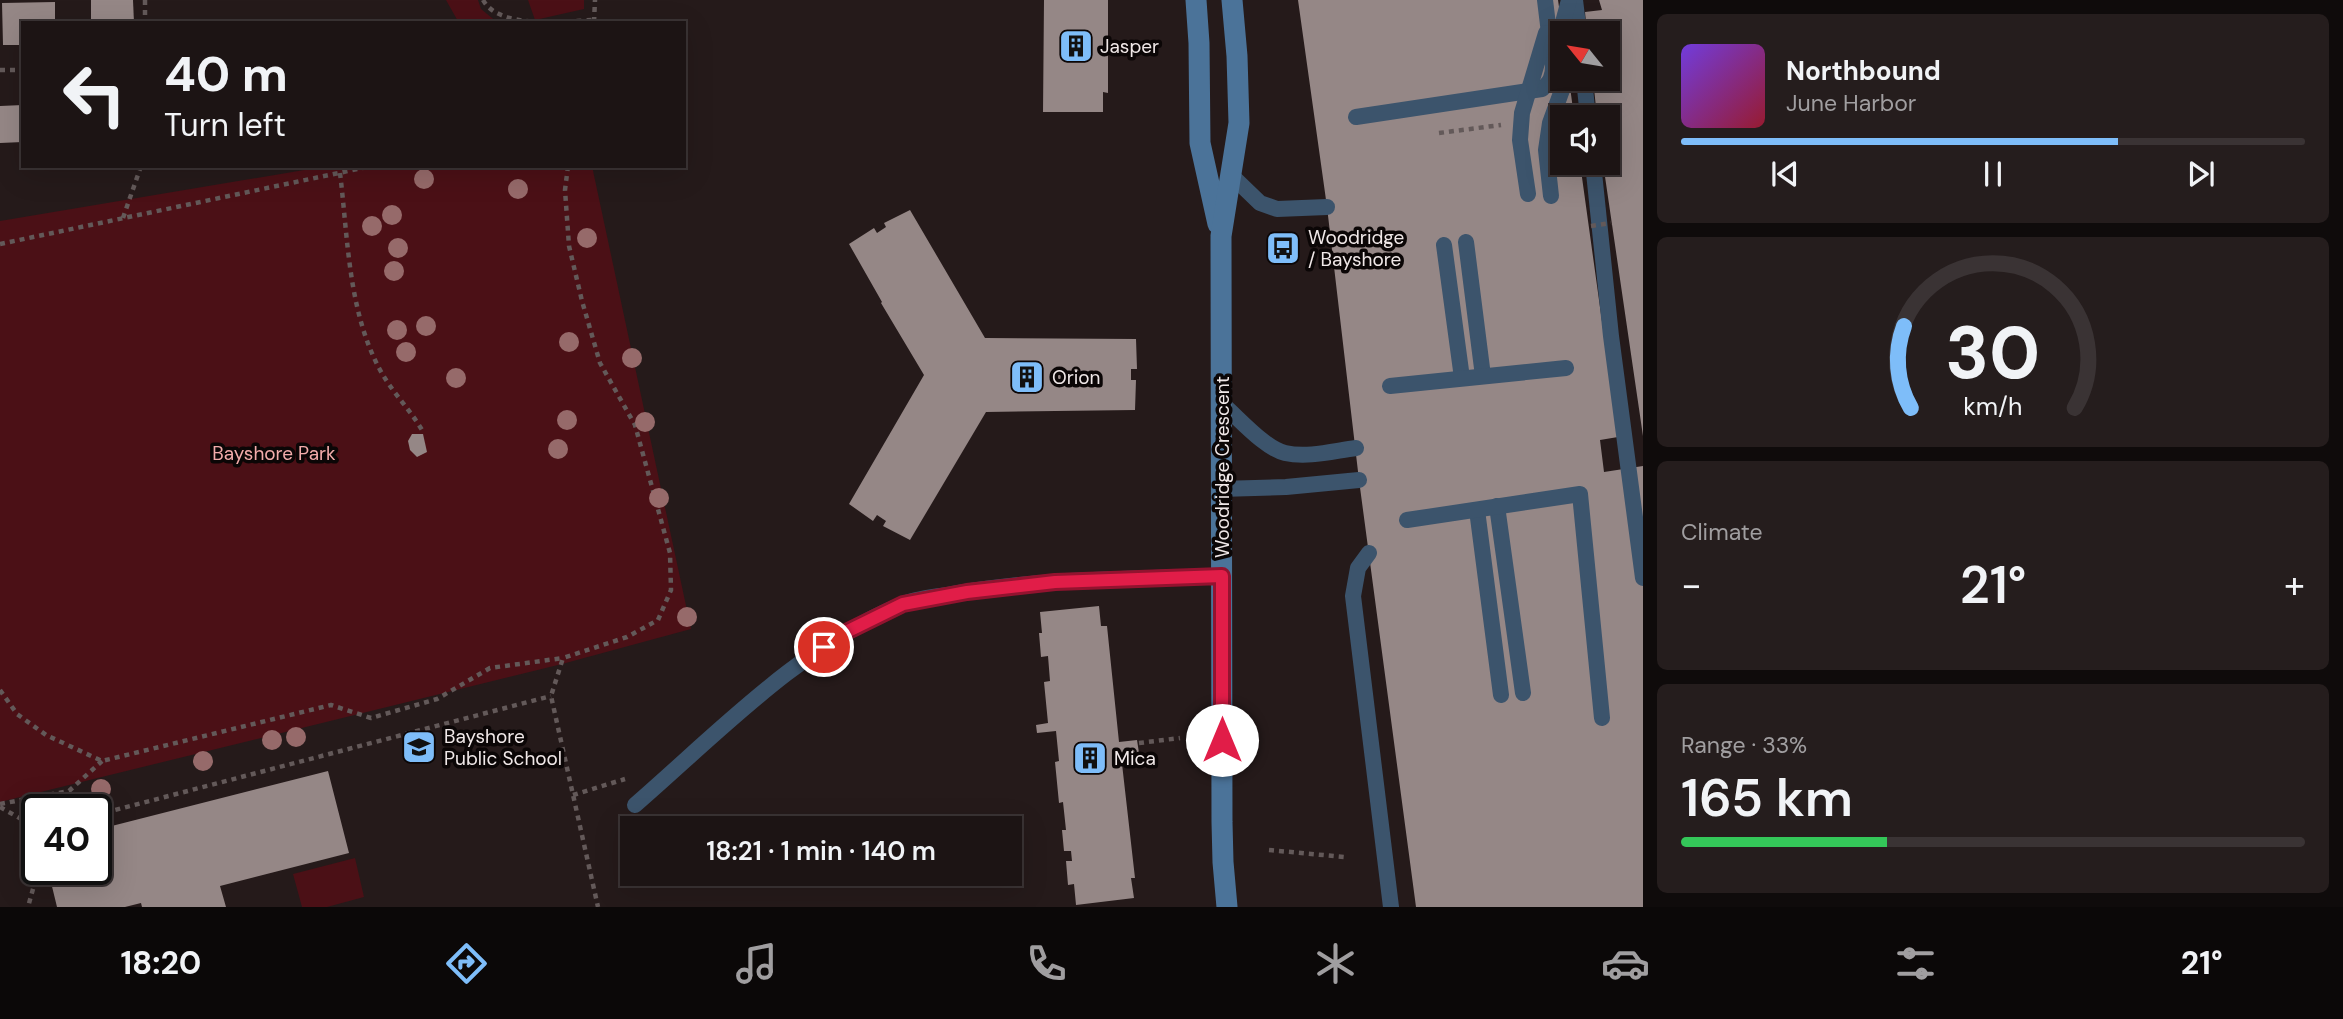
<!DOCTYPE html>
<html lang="en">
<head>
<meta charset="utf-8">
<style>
	body { margin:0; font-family:"DM Sans",sans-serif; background:#251d1d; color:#f1f3f6; height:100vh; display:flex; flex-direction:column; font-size:26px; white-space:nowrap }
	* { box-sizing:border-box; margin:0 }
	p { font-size:23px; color:#a09ea0 }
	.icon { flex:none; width:38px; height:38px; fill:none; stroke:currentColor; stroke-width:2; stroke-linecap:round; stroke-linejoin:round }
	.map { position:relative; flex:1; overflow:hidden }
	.details { display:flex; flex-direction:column; gap:14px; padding:14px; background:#0f0b0b; width:700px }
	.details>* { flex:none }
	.guide { position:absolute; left:21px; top:21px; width:665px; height:147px; border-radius:0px; box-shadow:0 7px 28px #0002,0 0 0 2px #3a3334; background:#1c1414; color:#f1f3f6; overflow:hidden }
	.needle { width:46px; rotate:300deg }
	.fabs { position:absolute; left:1550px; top:21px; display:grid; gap:14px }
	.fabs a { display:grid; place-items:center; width:70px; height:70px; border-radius:0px; background:#1c1414; box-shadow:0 7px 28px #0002,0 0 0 2px #3a3334; font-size:35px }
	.speed { position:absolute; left:21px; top:794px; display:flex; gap:14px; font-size:35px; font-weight:700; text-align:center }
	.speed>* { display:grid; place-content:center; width:91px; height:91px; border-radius:50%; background:#1c1414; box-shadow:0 7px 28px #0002,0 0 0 2px #3a3334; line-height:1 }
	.speed .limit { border:4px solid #111; border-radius:10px; background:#fff; color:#111 }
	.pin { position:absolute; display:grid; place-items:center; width:60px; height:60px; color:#fff; margin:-30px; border:4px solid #fff; border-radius:50%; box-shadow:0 2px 7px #0007 }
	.me { position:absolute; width:77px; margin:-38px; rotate:0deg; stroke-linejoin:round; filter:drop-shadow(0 0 5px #0008) }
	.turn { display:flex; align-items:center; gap:24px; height:147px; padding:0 28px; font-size:32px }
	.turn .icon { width:91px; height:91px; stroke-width:2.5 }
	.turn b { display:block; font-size:49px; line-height:60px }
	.big { font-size:52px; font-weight:600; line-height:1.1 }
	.details .widget { flex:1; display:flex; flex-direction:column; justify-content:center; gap:10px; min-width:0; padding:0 24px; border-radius:10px; background:#251d1d }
	.details .dial { align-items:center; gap:0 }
	.dial svg { height:182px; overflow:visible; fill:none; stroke:#3a3334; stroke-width:7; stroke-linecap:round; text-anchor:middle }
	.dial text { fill:#f1f3f6; stroke:none }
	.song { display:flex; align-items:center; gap:21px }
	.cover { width:84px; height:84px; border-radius:10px; background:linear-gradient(135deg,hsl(260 70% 55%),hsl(350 70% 35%)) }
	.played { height:7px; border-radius:4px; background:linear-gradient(90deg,#7ebdf9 70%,#3a3334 70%) }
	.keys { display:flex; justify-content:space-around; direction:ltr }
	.heat { display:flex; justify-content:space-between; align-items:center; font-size:38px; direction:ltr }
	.charge { height:10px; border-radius:5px; background:linear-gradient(90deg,#34c759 33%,#3a3334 0) }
	.trip { position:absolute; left:620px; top:816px; width:402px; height:70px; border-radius:0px; background:#1c1414; box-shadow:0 7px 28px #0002,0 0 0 2px #3a3334; font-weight:600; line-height:70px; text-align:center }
	.dock { display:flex; height:112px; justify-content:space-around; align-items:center; background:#0b0808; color:#a09ea0 }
	.dock .icon { width:49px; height:49px }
	.dock .selected { color:#7ebdf9 }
	.dock b { font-size:32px; color:#f1f3f6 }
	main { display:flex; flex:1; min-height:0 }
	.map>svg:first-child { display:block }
	.green { fill:#4b1016 }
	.building { fill:#958786 }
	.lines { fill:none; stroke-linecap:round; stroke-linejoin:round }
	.path { stroke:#635959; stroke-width:4.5; stroke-dasharray:5 5; stroke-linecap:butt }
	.lane { stroke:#3c546c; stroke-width:16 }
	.secondary { stroke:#4b7399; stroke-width:21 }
	.path-bridge { stroke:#635959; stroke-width:4.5; stroke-dasharray:5 5; stroke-linecap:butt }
	.tree { fill:#966a6a }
	.route-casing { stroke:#92132f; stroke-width:18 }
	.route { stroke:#e11d48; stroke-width:12 }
	.labels { text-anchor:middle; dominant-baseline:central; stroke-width:7; stroke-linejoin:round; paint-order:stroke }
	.poi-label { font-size:19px; fill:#f0e8e8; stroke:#0b0606; text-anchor:start }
	.park-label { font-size:19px; fill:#f3acab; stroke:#0b0606 }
	.street-label { font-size:19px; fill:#f0e8e8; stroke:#0b0606 }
</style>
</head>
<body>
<main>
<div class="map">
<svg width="1643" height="907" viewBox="0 0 1643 907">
	<rect width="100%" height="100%" fill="#251a1a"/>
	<g class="green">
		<path d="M446,0h32l3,9 17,14h-39z"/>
		<path d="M528,0h56v9l-49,11z"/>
		<path d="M328,166h264l99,463 -129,35 -562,138v-581z"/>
		<path d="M355,858l9,39 -37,10h-25l-9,-33z"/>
	</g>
	<g class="building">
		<path d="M91,0h42l1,23h-43z"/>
		<path d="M1044,0h64v93l-5,-1v20h-60z"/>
		<path d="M1298,0h260l5,34v45h6l5,38h-11v46h17l38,274 -18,3 4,32 39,-6v441h-227l-57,-427 -32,-273z"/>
		<path d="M1599,0h44v436l-40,-273h5v-46h-11l-4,-38h15v-46h-21l-2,-21 17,-2z"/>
		<path d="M55,2v21h-32v22h-20l-1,-42z"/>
		<path d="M23,105v37l-23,1v-37z"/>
		<path d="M910,210l75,128 151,1 1,30h-6v11h5l-1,30 -149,2 -76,128 -27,-14 3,-5 -9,-6 -4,6 -24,-17 75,-129 -43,-72 1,-1 -33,-58 25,-16 3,5 9,-6 -2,-4z"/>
		<path d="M412,434h11l4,18 -10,5 -7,-7 -2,-9z"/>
		<path d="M1099,606l2,20h6l12,116 18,-2 2,13 -18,2 14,123h-4l3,20 -58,7 -2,-21 -6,1 -2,-24h6l-1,-10h-7l-2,-21h4l-3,-28 -4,1 -4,-41 4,-1 -3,-30 -19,2 -1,-8 12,-2 -4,-41 6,-1 -2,-25 -7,1 -2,-24h3l-2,-21z"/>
		<path d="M328,771l21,82 -129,33 6,21h-84l-1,-4 -16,4h-68l-9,-37h48v-40z"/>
	</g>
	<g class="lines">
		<g class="path">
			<path d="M145,0v23"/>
			<path d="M483,0c17,30 81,21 111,20"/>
			<path d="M594,22l1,-22"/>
			<path d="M0,70h23"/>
			<path d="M1439,133l62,-8"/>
			<path d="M568,166l-3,24 4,56 13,55 18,62 35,62 35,128 1,37 -13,30 -31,17 -64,21 -12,38 47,211"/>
			<path d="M340,173c8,65 8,136 39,195 12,23 30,40 43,62"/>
			<path d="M123,218l18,-52"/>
			<path d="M0,244l372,-78"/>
			<path d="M0,690l17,24 29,21 56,26 229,-56 40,13 66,-19 53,-31 73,-10"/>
			<path d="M1139,743l41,-5"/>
			<path d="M573,795l52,-16"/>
			<path d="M0,804l69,-13 33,-30"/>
			<path d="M0,807l30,17 6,54 -8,29"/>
			<path d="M96,815l455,-119"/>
			<path d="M1269,850l75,7"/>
		</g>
		<g class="lane">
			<path d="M1575,0l4,33"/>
			<path d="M1562,26l7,-26"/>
			<path d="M1584,79l4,38"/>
			<path d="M1356,117l186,-28c8,-7 11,-12 11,-23l-8,-66"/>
			<path d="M1593,163l18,173 32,242"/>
			<path d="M1231,175l29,28 17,6 50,-2"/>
			<path d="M1528,194l-8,-54 2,-27 24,-80"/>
			<path d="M1551,196l-5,-46 4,-27 16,-44"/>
			<path d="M1466,242l17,134"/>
			<path d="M1444,245l18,133"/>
			<path d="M1390,386l176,-18"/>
			<path d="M1221,403c17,14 43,45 64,50 23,5 48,-2 71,-5"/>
			<path d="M1220,489l66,-2 73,-7"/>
			<path d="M1497,506l26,187"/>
			<path d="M1477,510l24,185"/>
			<path d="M1407,520l173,-26 22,224"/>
			<path d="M1369,553l-11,15 -5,28 38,311"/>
			<path d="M635,805c83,-72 163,-157 266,-200 15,-7 35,-8 51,-11 89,-16 180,-15 270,-18"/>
		</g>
		<g class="secondary">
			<path d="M1196,0l3,43 1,100 18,81"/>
			<path d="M1227,907l-4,-45 -1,-40 -1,-586 18,-113 -2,-67 -5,-56"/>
		</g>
		<path class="path-bridge" d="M1591,226l20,-3"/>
	</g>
	<g class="tree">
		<circle cx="424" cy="179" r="10"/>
		<circle cx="518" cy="189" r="10"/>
		<circle cx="392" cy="215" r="10"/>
		<circle cx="372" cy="226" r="10"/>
		<circle cx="587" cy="238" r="10"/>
		<circle cx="398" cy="248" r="10"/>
		<circle cx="394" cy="271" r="10"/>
		<circle cx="426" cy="326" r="10"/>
		<circle cx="397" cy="330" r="10"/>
		<circle cx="569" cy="342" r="10"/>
		<circle cx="406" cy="352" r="10"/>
		<circle cx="632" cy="358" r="10"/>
		<circle cx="456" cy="378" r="10"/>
		<circle cx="567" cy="420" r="10"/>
		<circle cx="645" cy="422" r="10"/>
		<circle cx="558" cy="449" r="10"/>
		<circle cx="659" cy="498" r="10"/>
		<circle cx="687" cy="617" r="10"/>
		<circle cx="296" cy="737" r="10"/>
		<circle cx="272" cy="740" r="10"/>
		<circle cx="203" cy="761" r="10"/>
		<circle cx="101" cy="789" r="10"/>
	</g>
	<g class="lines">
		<g class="route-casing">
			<path id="route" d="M824,647l18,-13 61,-30 64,-12 88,-10 167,-6v164"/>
		</g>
		<use href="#route" class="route"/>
	</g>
	<defs>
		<g id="building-square" transform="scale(1.75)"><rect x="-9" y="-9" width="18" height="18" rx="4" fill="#7ebdf9" stroke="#0b0606"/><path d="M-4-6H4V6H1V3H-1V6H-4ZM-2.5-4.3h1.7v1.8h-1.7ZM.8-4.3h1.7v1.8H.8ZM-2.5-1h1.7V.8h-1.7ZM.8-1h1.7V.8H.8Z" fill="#111"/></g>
		<g id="bus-square" transform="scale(1.75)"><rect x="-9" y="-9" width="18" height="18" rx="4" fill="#7ebdf9" stroke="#0b0606"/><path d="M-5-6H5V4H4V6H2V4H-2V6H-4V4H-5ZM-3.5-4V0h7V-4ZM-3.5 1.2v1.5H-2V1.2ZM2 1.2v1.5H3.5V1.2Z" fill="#111"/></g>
		<g id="school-square" transform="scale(1.75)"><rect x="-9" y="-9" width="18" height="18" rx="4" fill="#7ebdf9" stroke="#0b0606"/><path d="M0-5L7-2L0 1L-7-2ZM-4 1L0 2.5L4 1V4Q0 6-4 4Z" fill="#111"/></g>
	</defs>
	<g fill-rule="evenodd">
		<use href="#building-square" x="1076" y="46"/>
		<use href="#bus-square" x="1283" y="248"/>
		<use href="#building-square" x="1027" y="377"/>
		<use href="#school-square" x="419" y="747"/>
		<use href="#building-square" x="1090" y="758"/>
	</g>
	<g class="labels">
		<g class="poi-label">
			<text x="1100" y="46">Jasper</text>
			<text x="1308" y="237">Woodridge<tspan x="1308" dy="22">/ Bayshore</tspan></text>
			<text x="1052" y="377">Orion</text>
			<text x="444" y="736">Bayshore<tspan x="444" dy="22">Public School</tspan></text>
			<text x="1114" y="758">Mica</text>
		</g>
		<g class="park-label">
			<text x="274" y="453">Bayshore Park</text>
		</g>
		<g class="street-label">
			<text transform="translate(1222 467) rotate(-90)">Woodridge Crescent</text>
		</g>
	</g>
</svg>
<div class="fabs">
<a><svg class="needle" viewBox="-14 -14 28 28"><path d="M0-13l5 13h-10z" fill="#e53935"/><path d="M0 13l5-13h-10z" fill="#a09ea0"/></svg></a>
<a><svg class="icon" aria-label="sound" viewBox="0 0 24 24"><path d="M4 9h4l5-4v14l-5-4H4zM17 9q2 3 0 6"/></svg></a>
</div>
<div class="speed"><div class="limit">40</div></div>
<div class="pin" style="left:824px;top:647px;background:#d93025"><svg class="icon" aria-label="arrive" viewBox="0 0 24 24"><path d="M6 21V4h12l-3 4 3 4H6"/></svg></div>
<svg class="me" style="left:1222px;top:740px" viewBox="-20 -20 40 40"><circle r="19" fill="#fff"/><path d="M0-13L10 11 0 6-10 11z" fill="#e11d48"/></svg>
<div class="trip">18:21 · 1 min · 140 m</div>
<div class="guide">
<div class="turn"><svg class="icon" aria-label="left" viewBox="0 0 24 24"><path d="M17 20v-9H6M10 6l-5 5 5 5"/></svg><div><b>40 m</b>Turn left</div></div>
</div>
</div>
<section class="details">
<div class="widget">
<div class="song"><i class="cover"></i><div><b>Northbound</b><p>June Harbor</p></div></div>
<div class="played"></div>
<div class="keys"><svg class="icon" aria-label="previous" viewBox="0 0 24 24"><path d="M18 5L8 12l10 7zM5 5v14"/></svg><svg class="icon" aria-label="pause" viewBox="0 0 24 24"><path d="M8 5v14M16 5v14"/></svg><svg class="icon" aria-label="next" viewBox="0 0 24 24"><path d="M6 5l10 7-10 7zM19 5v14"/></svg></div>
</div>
<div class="widget dial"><svg viewBox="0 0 100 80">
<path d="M14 69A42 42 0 1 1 86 69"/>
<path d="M14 69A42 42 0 0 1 11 33" stroke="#7ebdf9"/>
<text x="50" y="56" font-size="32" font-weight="700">30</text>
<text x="50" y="72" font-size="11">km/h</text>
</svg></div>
<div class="widget"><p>Climate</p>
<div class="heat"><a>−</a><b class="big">21°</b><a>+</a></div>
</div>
<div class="widget"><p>Range · 33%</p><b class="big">165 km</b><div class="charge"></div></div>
</section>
</main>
<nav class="dock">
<b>18:20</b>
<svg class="icon selected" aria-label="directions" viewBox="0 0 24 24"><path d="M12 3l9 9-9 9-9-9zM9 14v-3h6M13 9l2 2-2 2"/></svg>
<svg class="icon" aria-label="music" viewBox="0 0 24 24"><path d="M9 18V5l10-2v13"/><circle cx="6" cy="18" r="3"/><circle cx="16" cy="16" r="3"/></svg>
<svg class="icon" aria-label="phone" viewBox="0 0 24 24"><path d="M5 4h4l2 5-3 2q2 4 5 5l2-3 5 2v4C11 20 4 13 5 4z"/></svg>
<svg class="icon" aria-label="climate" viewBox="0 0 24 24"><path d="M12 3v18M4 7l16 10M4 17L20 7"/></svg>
<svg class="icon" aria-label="car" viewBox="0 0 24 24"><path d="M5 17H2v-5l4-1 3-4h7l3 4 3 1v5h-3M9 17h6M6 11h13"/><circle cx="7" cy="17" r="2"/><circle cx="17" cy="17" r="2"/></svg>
<svg class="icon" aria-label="filters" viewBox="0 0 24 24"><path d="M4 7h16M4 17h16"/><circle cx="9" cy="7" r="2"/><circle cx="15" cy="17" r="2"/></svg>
<b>21°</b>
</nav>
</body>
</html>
